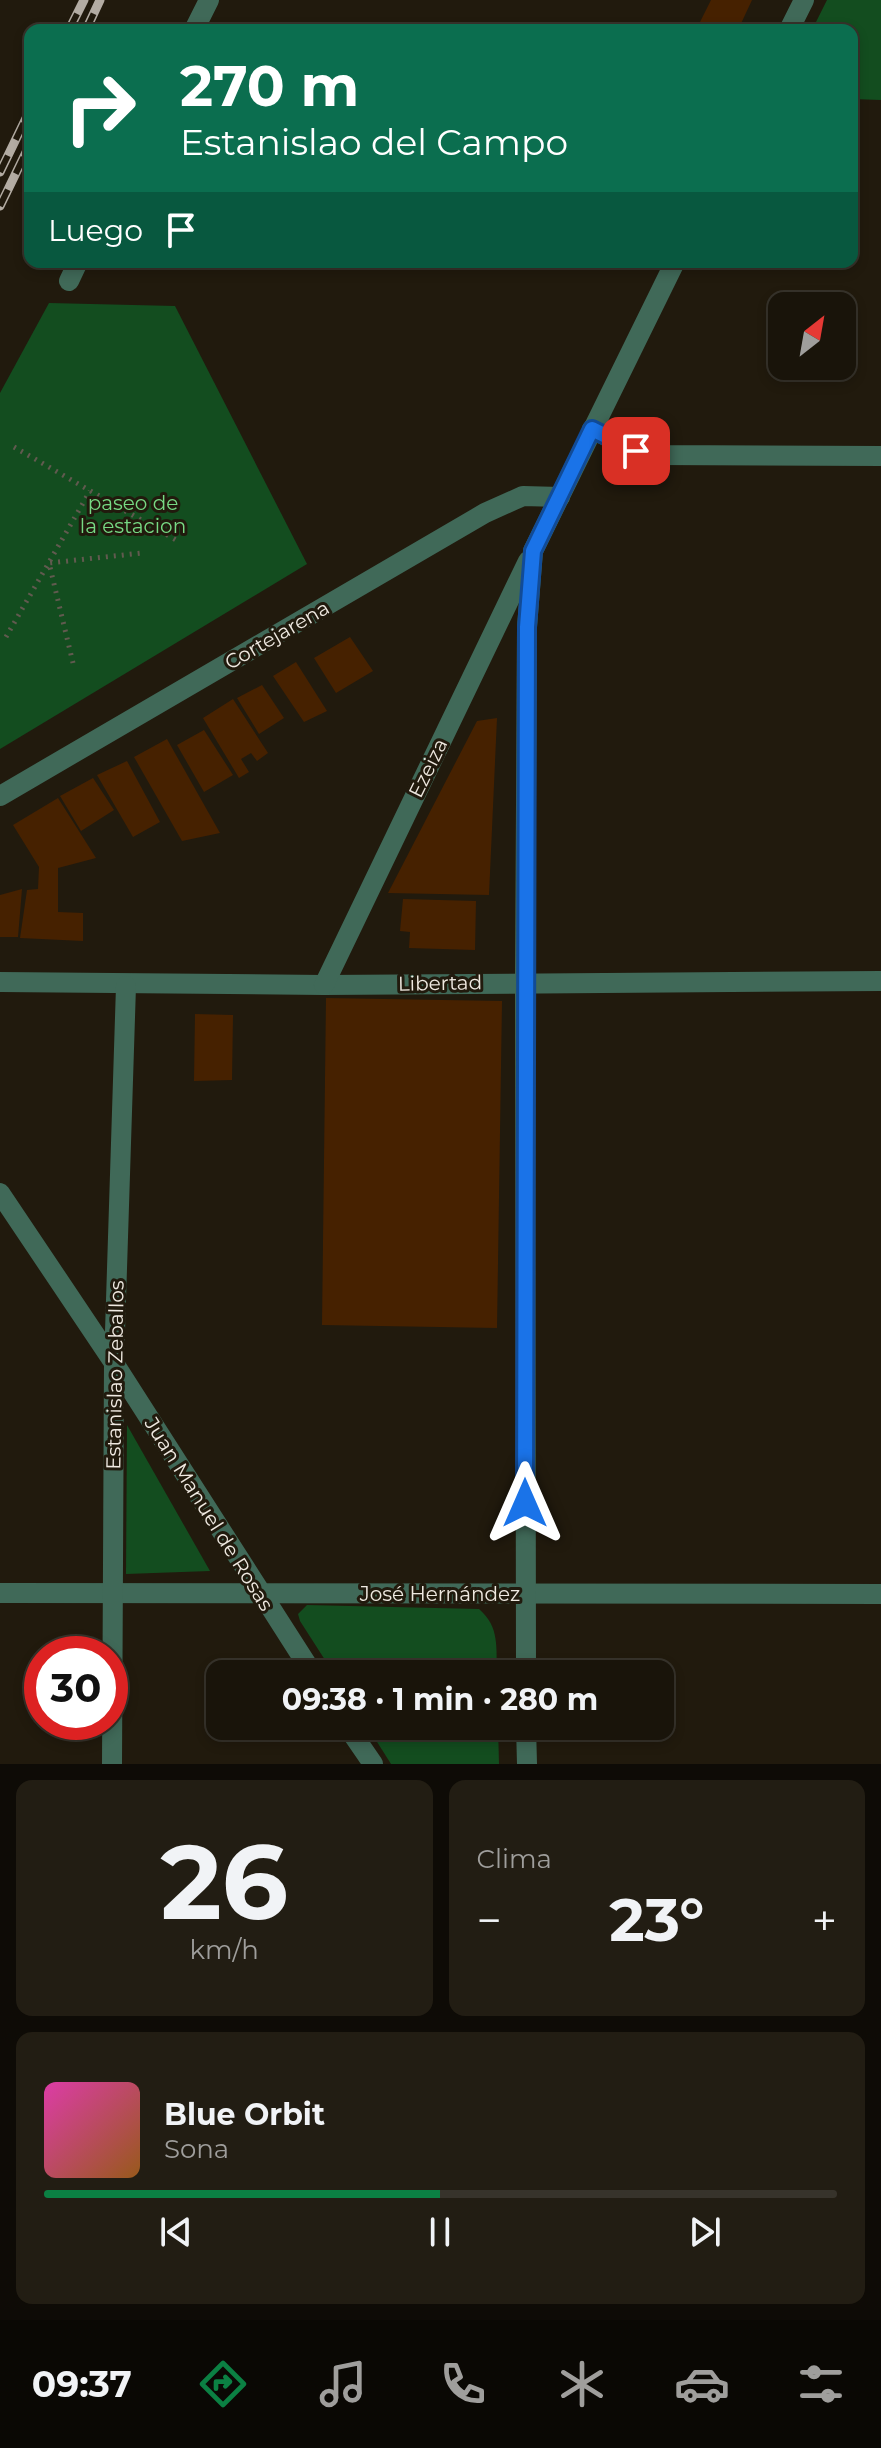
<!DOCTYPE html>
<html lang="es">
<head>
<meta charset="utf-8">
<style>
	body { margin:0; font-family:Montserrat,sans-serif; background:#221d13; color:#f1f3f6; height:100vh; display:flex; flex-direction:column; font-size:30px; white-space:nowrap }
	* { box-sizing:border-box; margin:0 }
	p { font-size:26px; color:#9f9e9c }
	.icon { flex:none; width:44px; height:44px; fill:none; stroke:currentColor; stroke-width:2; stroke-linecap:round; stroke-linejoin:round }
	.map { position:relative; height:1764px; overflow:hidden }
	.side { display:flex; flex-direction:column; gap:16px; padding:16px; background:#0e0b06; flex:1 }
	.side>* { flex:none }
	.guide { position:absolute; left:24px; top:24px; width:834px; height:244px; border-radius:16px; box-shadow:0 4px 12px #0003,0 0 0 2px #37332b; background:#0b6e4f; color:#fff; overflow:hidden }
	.needle { width:52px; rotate:31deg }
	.controls { position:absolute; left:768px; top:292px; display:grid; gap:16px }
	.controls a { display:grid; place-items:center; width:88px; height:88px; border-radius:16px; background:#19140a; box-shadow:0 4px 12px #0003,0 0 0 2px #37332b; font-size:40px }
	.speed { position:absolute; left:24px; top:1636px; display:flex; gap:16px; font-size:40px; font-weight:700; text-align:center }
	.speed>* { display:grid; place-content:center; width:104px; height:104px; border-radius:50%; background:#19140a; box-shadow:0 4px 12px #0003,0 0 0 2px #37332b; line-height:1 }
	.speed .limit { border:12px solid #d22; background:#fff; color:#111 }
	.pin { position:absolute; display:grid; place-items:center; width:68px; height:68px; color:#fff; margin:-34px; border-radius:16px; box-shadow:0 4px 12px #0006 }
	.me { position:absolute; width:88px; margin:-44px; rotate:0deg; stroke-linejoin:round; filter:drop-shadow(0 0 6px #0008) }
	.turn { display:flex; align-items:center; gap:28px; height:168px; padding:0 24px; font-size:36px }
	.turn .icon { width:104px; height:104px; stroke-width:2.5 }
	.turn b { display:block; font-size:56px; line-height:68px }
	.then { display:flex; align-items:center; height:76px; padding:0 24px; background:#0003; gap:16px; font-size:30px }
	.big { font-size:60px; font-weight:700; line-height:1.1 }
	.side .tile { flex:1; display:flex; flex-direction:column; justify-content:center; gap:12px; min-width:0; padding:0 28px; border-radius:16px; background:#221d13 }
	.side .dial { align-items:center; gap:0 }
	.dial b { font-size:104px; line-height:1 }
	.song { display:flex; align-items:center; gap:24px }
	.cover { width:96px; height:96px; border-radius:12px; background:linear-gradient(135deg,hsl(320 70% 55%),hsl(30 70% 35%)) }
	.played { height:8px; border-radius:4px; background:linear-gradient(90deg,#0b8043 50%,#37332b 50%) }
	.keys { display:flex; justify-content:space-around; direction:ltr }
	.heat { display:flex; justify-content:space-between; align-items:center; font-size:44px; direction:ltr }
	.side .tiles { flex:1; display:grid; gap:16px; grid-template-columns:1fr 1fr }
	.tile:last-child { grid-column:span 2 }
	.trip { position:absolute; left:206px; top:1660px; width:468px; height:80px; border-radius:16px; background:#19140a; box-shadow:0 4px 12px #0003,0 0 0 2px #37332b; font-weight:700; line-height:80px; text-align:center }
	.tabs { display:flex; height:128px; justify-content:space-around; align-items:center; background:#0a0804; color:#9f9e9c }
	.tabs .icon { width:56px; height:56px }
	.tabs .on { color:#0b8043 }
	.tabs b { font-size:36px; color:#f1f3f6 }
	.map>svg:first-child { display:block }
	.green { fill:#134d1f }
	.building { fill:#462100 }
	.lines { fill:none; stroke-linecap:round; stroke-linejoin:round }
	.path { stroke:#615a4f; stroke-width:5; stroke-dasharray:2 6; stroke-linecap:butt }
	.minor { stroke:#406958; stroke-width:20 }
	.rail-casing { stroke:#b3aca3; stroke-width:9 }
	.rail { stroke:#211a0d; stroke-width:6; stroke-dasharray:18; stroke-linecap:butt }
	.route-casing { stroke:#114b97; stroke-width:20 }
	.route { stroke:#1a73e8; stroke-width:14 }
	.labels { text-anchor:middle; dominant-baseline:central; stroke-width:6; stroke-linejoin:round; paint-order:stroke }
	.park-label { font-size:20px; fill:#77da84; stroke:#211a0d }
	.street-label { font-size:20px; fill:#efe9e1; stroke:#211a0d }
</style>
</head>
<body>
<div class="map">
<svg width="881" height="1764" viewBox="0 0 881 1764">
	<rect width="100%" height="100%" fill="#211a0d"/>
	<g class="green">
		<path d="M827,0h54v100l-29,-1v-69h-40z"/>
		<path d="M49,303l126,3 132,258 -307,185v-356z"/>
		<path d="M127,1425l83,146 -84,3z"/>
		<path d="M307,1605l172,4c21,18 17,39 18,65h-163l-34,-53 -2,-7z"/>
		<path d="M367,1726h131l1,38h-108z"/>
	</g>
	<g class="building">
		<path d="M711,0h41l-14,30h-42z"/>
		<path d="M350,637l23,34 -37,22 -22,-35z"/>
		<path d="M296,662l31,49 -23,11 -31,-46z"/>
		<path d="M262,685l22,33 -25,16 -22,-36z"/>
		<path d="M233,699l35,54 -11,8 -6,-8 -10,6 8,13 -10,6 -36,-60z"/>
		<path d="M497,718l-8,177 -101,-2 89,-172z"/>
		<path d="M204,730l29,45 -29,17 -27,-47z"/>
		<path d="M167,739l53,94 -38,8 -48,-84z"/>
		<path d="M127,761l33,61 -27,15 -36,-62z"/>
		<path d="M93,778l21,32 -33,21 -21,-35z"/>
		<path d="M58,798l38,60 -38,10v44l25,1v28l-63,-3 7,-48 11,-1 1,-22 -26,-42z"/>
		<path d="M22,889l-4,48h-18v-42z"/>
		<path d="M403,899l73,2 -1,49 -66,-2 1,-16 -10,-1z"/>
		<path d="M326,998l176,3 -5,327 -175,-3z"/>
		<path d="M195,1014l38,1 -1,65 -38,1z"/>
	</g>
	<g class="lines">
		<g class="path">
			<path d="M14,447l162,93"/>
			<path d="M6,637l84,-146"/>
			<path d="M73,663l-24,-100 93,-10"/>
		</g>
		<g class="minor">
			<path d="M194,30l15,-30"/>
			<path d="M789,30l15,-30"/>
			<path d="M69,281l9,-19"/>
			<path d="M592,429l44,22 19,4 226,1"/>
			<path d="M0,796l485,-283 38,-17 37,1"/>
			<path d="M0,982l324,3 557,-4"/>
			<path d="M324,985l204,-424"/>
			<path d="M0,1193l114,170 199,311"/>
			<path d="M0,1593l881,1"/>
			<path d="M526,1674l-1,-693 2,-354 6,-76 142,-289"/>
			<path d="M347,1726l26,38"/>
			<path d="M526,1726l1,38"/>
			<path d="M112,1764l2,-401 12,-377"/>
		</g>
		<g class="rail-casing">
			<g id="rail">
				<path d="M69,30l15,-30"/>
				<path d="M86,30l14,-30"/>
				<path d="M0,172l30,-62"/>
				<path d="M0,206l30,-62"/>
			</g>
		</g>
		<use href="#rail" class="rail"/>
	</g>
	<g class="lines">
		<g class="route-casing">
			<path id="route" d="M525,1503l2,-876 6,-76 59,-122 44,22"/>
		</g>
		<use href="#route" class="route"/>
	</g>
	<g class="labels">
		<g class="park-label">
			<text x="133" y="503">paseo de<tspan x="133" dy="23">la estacion</tspan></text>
		</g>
		<g class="street-label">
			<text transform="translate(277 635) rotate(-30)">Cortejarena</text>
			<text transform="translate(428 768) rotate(-64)">Ezeiza</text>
			<text transform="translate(440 983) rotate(-1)">Libertad</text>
			<text transform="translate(115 1375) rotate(-89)">Estanislao Zeballos</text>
			<text transform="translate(209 1514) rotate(58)">Juan Manuel de Rosas</text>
			<text x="440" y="1594">José Hernández</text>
		</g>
	</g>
</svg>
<div class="controls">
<a><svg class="needle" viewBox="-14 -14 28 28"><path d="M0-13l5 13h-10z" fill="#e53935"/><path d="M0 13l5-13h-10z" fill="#9f9e9c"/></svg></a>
</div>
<div class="speed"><div class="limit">30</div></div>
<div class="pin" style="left:636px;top:451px;background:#d93025"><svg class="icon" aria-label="arrive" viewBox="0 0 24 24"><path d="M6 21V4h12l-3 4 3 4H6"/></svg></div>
<svg class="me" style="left:525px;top:1503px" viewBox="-20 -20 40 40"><path d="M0-17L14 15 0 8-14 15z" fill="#1a73e8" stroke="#fff" stroke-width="4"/></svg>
<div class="trip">09:38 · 1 min · 280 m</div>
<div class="guide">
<div class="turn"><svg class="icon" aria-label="right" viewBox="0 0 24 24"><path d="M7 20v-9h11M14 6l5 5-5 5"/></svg><div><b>270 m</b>Estanislao del Campo</div></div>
<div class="then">Luego<svg class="icon" aria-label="arrive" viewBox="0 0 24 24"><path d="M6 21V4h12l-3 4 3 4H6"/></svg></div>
</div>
</div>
<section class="side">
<div class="tiles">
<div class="tile dial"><b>26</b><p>km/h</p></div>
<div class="tile"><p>Clima</p>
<div class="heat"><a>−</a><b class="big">23°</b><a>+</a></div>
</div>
<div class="tile">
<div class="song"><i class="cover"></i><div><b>Blue Orbit</b><p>Sona</p></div></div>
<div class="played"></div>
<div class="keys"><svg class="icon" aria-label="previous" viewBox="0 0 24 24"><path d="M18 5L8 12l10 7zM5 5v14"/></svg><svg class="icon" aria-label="pause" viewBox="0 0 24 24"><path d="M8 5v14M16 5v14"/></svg><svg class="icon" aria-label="next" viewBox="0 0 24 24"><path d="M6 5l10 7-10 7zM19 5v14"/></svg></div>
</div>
</div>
</section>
<nav class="tabs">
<b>09:37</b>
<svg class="icon on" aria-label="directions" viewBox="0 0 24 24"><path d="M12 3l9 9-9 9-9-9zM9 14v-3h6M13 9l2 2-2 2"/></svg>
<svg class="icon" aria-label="music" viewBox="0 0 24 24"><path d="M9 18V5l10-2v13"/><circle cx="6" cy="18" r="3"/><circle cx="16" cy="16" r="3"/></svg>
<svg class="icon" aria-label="phone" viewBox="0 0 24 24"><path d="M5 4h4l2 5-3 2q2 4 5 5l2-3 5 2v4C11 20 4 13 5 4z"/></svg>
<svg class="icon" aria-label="climate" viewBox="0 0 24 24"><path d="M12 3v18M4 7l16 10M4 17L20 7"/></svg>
<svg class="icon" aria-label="car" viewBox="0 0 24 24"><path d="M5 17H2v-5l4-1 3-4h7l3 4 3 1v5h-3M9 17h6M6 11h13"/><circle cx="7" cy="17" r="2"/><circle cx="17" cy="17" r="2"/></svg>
<svg class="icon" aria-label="filters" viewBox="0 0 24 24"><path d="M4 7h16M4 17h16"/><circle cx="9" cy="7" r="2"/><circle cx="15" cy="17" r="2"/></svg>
</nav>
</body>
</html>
